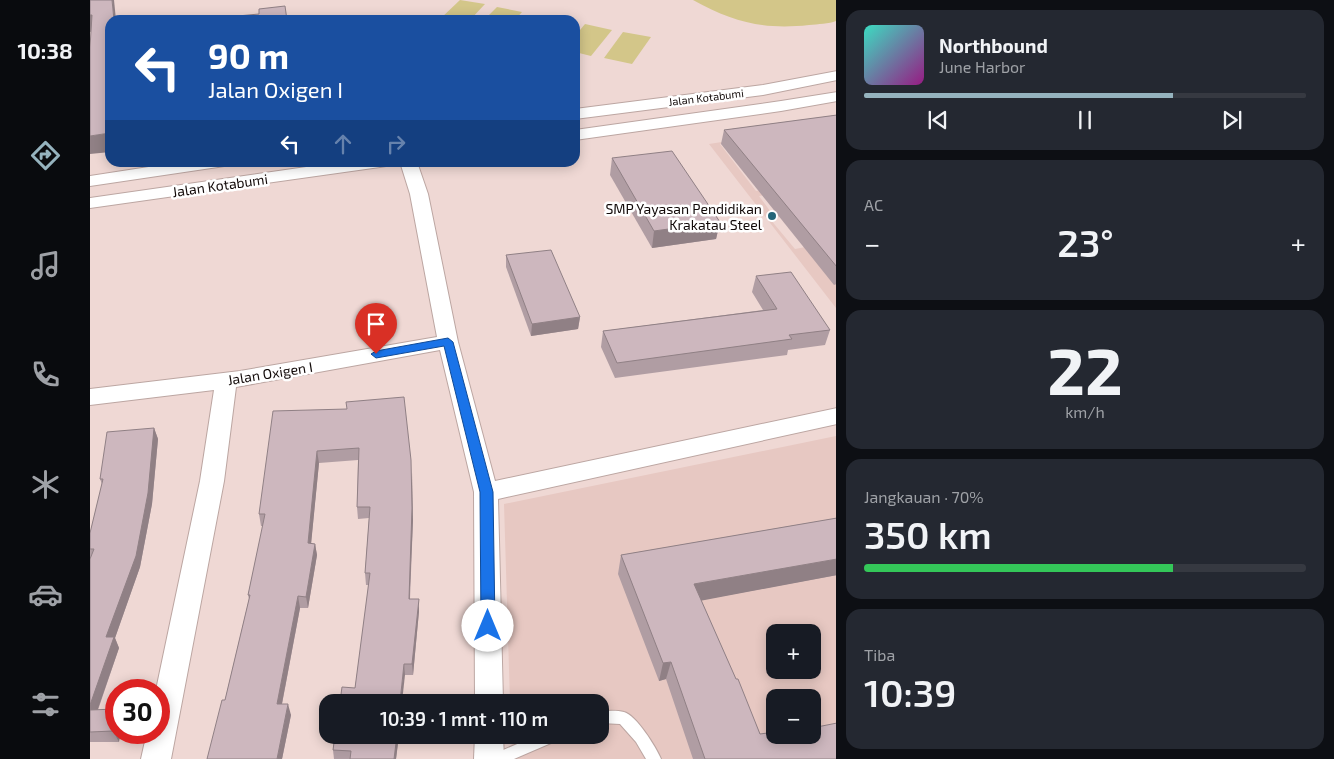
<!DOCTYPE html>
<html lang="id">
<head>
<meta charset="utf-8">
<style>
	body { margin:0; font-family:"Exo 2",sans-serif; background:#242831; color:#f1f3f6; height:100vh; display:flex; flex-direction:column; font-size:19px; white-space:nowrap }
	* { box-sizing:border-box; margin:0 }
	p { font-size:16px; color:#9ea1a6 }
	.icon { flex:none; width:28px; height:28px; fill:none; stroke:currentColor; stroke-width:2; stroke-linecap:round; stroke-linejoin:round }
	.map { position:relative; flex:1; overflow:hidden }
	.panel { display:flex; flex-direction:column; gap:10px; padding:10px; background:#0d0f14; width:498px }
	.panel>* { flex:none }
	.guide { position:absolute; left:15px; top:15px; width:475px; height:152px; border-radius:15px; box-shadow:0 2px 12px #0003; background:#1a4fa0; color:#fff; overflow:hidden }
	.tools { position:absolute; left:676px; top:624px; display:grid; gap:10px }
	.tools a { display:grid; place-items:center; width:55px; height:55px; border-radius:10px; background:#171b24; box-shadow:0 2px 12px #0003; font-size:25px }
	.speed { position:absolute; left:15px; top:679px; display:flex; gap:10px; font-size:25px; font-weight:700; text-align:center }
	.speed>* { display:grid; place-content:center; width:65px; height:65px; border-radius:50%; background:#171b24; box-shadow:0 2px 12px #0003; line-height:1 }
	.speed .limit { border:8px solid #d22; background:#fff; color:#111 }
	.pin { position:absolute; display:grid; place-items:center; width:42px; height:42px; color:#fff; margin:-51px -21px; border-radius:50% 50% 50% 0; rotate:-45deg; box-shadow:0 0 5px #0007 }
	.pin .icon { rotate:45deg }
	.me { position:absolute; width:55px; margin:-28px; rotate:0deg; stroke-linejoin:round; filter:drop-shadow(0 0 4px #0008) }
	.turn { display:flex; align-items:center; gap:18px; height:105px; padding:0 20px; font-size:22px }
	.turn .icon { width:65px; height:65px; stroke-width:2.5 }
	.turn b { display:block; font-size:35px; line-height:42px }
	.lanes { display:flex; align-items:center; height:48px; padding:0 20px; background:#0003; justify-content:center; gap:25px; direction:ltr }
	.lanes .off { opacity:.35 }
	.big { font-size:38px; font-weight:600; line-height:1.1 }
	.panel .tile { flex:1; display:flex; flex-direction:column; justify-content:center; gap:8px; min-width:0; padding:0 18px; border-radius:15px; background:#242831 }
	.panel .dial { align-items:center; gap:0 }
	.dial b { font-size:65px; line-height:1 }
	.song { display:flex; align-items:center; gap:15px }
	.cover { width:60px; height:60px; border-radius:8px; background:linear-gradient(135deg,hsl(170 70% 55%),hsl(310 70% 35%)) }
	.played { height:5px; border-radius:2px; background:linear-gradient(90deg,#95b3be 70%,#363941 70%) }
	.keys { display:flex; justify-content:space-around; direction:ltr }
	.heat { display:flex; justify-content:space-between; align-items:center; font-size:28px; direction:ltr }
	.charge { height:8px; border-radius:4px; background:linear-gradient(90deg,#34c759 70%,#363941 0) }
	.trip { position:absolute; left:229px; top:694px; width:290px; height:50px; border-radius:15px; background:#171b24; box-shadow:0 2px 12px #0003; font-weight:600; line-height:50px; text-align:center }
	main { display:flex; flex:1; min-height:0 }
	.dock { display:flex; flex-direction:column; width:90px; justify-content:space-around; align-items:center; background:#090b0e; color:#9ea1a6 }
	.dock .icon { width:35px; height:35px }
	.dock .current { color:#95b3be }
	.dock b { font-size:22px; color:#f1f3f6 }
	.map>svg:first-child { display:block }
	.built { fill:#e7c8c2; fill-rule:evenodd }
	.green { fill:#d3c689 }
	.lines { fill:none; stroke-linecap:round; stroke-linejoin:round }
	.service-casing { stroke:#bca6a2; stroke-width:2 }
	.minor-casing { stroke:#bca6a2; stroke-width:2 }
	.service { fill:#fff; fill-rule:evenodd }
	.minor { fill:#fff; fill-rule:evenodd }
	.wall { fill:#b09da3 }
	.shaded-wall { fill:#908085 }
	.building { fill:#cdb7be; stroke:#908085 }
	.route { fill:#1a73e8; stroke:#114b97 }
	.poi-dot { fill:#246579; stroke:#fff; stroke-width:2 }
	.labels { text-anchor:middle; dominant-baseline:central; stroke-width:5; stroke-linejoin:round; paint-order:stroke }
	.far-street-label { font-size:11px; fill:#110908; stroke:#fff }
	.street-label { font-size:14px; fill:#110908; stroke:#fff }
	.poi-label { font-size:14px; fill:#110908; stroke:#fff; text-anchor:end }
</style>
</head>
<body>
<main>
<nav class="dock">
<b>10:38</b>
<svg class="icon current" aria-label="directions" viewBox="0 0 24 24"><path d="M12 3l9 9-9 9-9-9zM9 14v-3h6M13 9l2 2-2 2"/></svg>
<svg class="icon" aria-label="music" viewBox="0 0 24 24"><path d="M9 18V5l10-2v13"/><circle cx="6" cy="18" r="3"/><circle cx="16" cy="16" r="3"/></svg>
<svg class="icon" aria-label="phone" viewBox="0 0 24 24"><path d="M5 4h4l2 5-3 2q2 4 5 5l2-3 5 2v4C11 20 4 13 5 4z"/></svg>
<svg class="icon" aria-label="climate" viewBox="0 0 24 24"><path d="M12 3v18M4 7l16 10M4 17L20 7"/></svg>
<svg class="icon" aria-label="car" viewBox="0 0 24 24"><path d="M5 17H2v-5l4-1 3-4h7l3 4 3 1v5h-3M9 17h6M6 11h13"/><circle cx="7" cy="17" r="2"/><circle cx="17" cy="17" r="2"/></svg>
<svg class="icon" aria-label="filters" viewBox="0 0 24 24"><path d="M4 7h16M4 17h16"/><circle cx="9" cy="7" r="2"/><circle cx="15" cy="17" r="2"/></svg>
</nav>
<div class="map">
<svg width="747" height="759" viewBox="0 0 747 759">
	<rect width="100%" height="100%" fill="#efd8d4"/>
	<g class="built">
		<path d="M746,124l-2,160h2v24l-127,-164zM662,139l38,47 -34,5 -36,-47zM696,192l15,18 -28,5 -14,-19zM716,212l26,30 -37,7 -25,-30z"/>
		<path d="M746,436v323h-324l-1,-24h89v-33h-90l-6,-198zM685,632h37v38h-37zM685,698h37v37h-37z"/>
	</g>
	<g class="green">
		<path d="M370,0l25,4 -15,16h-31z"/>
		<path d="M603,0h143v21c-7,3 -18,3 -27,4 -46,5 -76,-3 -116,-25z"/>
		<path d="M407,7l25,5 -7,8h-31z"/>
		<path d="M495,24l27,6 -21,26 -16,-4v-16z"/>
		<path d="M533,32l28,5 -19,27 -28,-6z"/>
	</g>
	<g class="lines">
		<g class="service-casing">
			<g id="service">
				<path d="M510,711c8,0 17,-1 24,1 12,3 32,35 37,47h-15l-10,-17 -16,-18 -20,-1z"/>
				<path d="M448,735h22l-2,5 -44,19h-22l2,-5z"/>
			</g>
		</g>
		<g class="minor-casing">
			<g id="minor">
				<path d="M747,71v9l-74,15 -188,24v-10l188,-24z"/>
				<path d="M747,92v9l-56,10 -206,29v-10l206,-29z"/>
				<path d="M91,162h45l-2,4 -6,1 -128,19v-10z"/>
				<path d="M251,162h47l-2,4 -6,1 -290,41v-10z"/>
				<path d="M310,162h17l11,32 30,148 37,139 342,-73v16l-339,75 5,203h-28l-1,-210 -34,-142 -204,37 -12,94 -53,278h-30l6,-27h12v-42h-3l44,-209 14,-91 -124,15v-16l150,-18 197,-34 -27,-143z"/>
				<path d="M385,735h28l1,24h-30z"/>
			</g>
		</g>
		<use href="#service" class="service"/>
		<use href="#minor" class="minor"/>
	</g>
	<g class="wall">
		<path d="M747,115v169l-3,1 -113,-141 3,-14z"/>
		<path d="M522,158l108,64 -4,17 -64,9 -42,-73z"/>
		<path d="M416,255l74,62 -2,12 -47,7 -25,-69z"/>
		<path d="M666,276l74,54 -5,15 -37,5 -1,5 -172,23 -14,-31 2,-16 160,-21 -11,-18z"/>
		<path d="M257,409l66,111 -3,79 9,12 -6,64h-8l-50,13 14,-103h-3l-1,-12 4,-55 -11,1 -1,-12 1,-47 -39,3 -8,80 4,1 2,11 -9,53h-8l-18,96 9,11 -9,44h-75l18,-59 24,-101 -1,-4 15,-69h-2l-2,-12z"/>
		<path d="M64,428l4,11 -6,65 -12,63 -25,71 4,10 -21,62 18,-1 3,33h-29v-209l12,-49 -2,-5z"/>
		<path d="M747,518v57l-136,25 59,134 52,1 25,24h-144l-27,-80 -7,2 -41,-107 3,-19z"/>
		<path d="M245,735h64l-3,24h-62l-1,-9z"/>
	</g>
	<g class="shaded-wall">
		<path d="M22,0h2l2,20h-2z"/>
		<path d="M0,15h2l5,16 -7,1z"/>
		<path d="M20,133v19l-20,2v-18z"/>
		<path d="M630,222l-4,17 -64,9 2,-17z"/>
		<path d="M490,317l-2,12 -47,7 1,-12z"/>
		<path d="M64,428l4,11 -6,65 -12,63 -25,71 4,10 -25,72 -4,-7v-8z"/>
		<path d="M227,451l2,12 -9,92 -2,-12z"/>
		<path d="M322,472l1,48 -4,90v-11z"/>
		<path d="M225,544l2,11 -9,53 -2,-11z"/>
		<path d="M747,559v16l-148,28 5,-19z"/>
		<path d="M208,596l2,12 -20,106 -3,-10z"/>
		<path d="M329,599v12l-6,64 -1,-11z"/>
		<path d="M581,662l-5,17 -7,2 4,-18z"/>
		<path d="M314,664l1,11 -3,27h-2z"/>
		<path d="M198,704l3,11 -9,44h-5z"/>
		<path d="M26,717v15h5l-2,10 -6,-11z"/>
		<path d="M307,735h2l-3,24h-2z"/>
	</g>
	<g class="building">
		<path d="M0,0h22l2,20h-4v113l-20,3v-89l2,-32h-2z"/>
		<path d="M195,6l2,14h-92l64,-6v-5z"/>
		<path d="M747,115v152l-113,-137z"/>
		<path d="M582,151l48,71 -66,9 -42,-73z"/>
		<path d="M461,250l29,67 -48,7 -26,-69z"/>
		<path d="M701,272l39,58 -41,5 3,4 -175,24 -14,-32 174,-22 -21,-33z"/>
		<path d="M314,397l7,63 1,48 -3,91h10l-7,65h-8l-4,38h-60l2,-15 13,1 15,-115h-5l5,-66h-13l2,-59 -42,3 -9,92 7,1 -9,53 -8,-1 -21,108h11l-11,55h-70l15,-59h3l25,-105h-2l17,-81h-6l14,-103 74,-2 -1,-7z"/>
		<path d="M64,428l-6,65 -12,63 -30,81h8l-24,68v-146l4,-10h-4v-16l13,-54h-3l7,-47z"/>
		<path d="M747,518v41l-143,25 42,95h2l22,55 15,-2v3h37v-7l25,-5v36h-132l-34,-97 -8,1 -42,-108z"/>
		<path d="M26,709v8l-3,14 -23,1v-22z"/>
		<path d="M245,735h62l-3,24h-44l1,-8 -18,-1z"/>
	</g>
	<path class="route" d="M358,338l5,4 40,150 2,134 -2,4 -5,2 -5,-2 -2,-4 -1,-134 -36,-146 -68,12 -5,-4 5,-3z"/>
	<circle class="poi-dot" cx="682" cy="216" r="5"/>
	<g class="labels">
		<g class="far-street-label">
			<text transform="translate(616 97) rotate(-7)">Jalan Kotabumi</text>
		</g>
		<g class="street-label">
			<text transform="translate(130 185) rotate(-8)">Jalan Kotabumi</text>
			<text transform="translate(180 373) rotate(-9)">Jalan Oxigen I</text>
		</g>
		<g class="poi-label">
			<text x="672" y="208">SMP Yayasan Pendidikan<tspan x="672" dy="16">Krakatau Steel</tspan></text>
		</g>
	</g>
</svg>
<div class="tools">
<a>+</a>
<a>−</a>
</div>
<div class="speed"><div class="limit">30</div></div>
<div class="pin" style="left:286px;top:354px;background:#d93025"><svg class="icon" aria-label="arrive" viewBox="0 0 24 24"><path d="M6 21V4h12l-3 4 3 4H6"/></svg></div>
<svg class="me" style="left:398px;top:626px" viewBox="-20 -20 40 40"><circle r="19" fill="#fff"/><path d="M0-13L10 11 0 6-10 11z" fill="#1a73e8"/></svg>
<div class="trip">10:39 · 1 mnt · 110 m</div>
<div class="guide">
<div class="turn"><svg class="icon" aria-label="left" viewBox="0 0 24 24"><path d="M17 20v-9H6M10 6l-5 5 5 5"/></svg><div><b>90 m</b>Jalan Oxigen I</div></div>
<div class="lanes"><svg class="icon" aria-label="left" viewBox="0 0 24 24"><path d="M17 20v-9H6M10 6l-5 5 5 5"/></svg><svg class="icon off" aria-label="ahead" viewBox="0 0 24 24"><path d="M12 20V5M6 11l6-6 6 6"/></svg><svg class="icon off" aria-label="right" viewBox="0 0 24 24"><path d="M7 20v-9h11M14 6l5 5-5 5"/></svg></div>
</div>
</div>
<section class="panel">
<div class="tile">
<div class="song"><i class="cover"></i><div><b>Northbound</b><p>June Harbor</p></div></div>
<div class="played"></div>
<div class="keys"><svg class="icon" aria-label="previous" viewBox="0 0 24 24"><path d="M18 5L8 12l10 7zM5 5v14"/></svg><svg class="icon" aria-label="pause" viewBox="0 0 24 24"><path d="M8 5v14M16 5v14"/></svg><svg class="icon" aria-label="next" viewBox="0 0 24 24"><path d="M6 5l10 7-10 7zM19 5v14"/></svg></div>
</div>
<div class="tile"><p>AC</p>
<div class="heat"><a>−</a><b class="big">23°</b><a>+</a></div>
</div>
<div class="tile dial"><b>22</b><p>km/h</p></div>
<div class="tile"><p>Jangkauan · 70%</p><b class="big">350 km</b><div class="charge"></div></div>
<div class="tile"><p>Tiba</p><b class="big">10:39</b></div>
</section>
</main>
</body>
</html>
